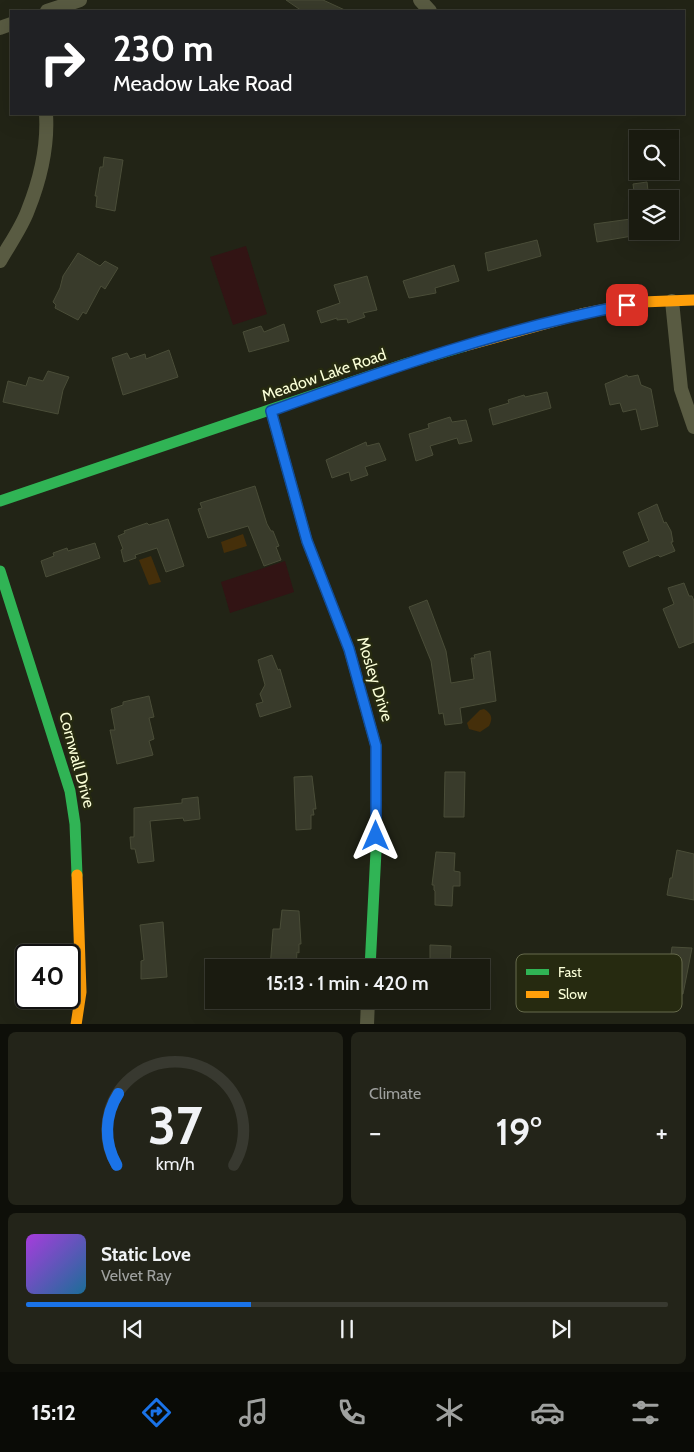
<!DOCTYPE html>
<html lang="en">
<head>
<meta charset="utf-8">
<style>
	body { margin:0; font-family:Cabin,sans-serif; background:#232419; color:#f1f3f6; height:100vh; display:flex; flex-direction:column; font-size:19px; white-space:nowrap }
	* { box-sizing:border-box; margin:0 }
	p { font-size:16px; color:#9fa19f }
	.icon { flex:none; width:28px; height:28px; fill:none; stroke:currentColor; stroke-width:2; stroke-linecap:round; stroke-linejoin:round }
	.map { position:relative; height:1024px; overflow:hidden }
	.drawer { display:flex; flex-direction:column; gap:8px; padding:8px; background:#0e0f09; flex:1 }
	.drawer>* { flex:none }
	.hud { position:absolute; left:10px; top:10px; width:675px; height:105px; border-radius:0px; box-shadow:0 5px 20px #0002,0 0 0 1px #383930; background:#202124; color:#fff; overflow:hidden }
	.tools { position:absolute; left:629px; top:130px; display:grid; gap:10px }
	.tools a { display:grid; place-items:center; width:50px; height:50px; border-radius:0px; background:#1a1b10; box-shadow:0 5px 20px #0002,0 0 0 1px #383930; font-size:25px }
	.speed { position:absolute; left:15px; top:944px; display:flex; gap:10px; font-size:25px; font-weight:700; text-align:center }
	.speed>* { display:grid; place-content:center; width:65px; height:65px; border-radius:50%; background:#1a1b10; box-shadow:0 5px 20px #0002,0 0 0 1px #383930; line-height:1 }
	.speed .limit { border:2px solid #111; border-radius:8px; background:#fff; color:#111 }
	.pin { position:absolute; display:grid; place-items:center; width:42px; height:42px; color:#fff; margin:-21px; border-radius:10px; box-shadow:0 2px 8px #0006 }
	.me { position:absolute; width:55px; margin:-28px; rotate:0deg; stroke-linejoin:round; filter:drop-shadow(0 0 4px #0008) }
	.turn { display:flex; align-items:center; gap:18px; height:105px; padding:0 20px; font-size:22px }
	.turn .icon { width:65px; height:65px; stroke-width:2.5 }
	.turn b { display:block; font-size:35px; line-height:42px }
	.big { font-size:38px; font-weight:600; line-height:1.1 }
	.drawer .card { flex:1; display:flex; flex-direction:column; justify-content:center; gap:8px; min-width:0; padding:0 18px; border-radius:8px; background:#232419 }
	.drawer .dial { align-items:center; gap:0 }
	.dial svg { height:130px; overflow:visible; fill:none; stroke:#383930; stroke-width:7; stroke-linecap:round; text-anchor:middle }
	.dial text { fill:#f1f3f6; stroke:none }
	.song { display:flex; align-items:center; gap:15px }
	.cover { width:60px; height:60px; border-radius:8px; background:linear-gradient(135deg,hsl(280 70% 55%),hsl(200 70% 35%)) }
	.played { height:5px; border-radius:2px; background:linear-gradient(90deg,#1a73e8 35%,#383930 35%) }
	.keys { display:flex; justify-content:space-around; direction:ltr }
	.heat { display:flex; justify-content:space-between; align-items:center; font-size:28px; direction:ltr }
	.drawer .tiles { flex:1; display:grid; gap:8px; grid-template-columns:1fr 1fr }
	.card:last-child { grid-column:span 2 }
	.trip { position:absolute; left:205px; top:959px; width:285px; height:50px; border-radius:0px; background:#1a1b10; box-shadow:0 5px 20px #0002,0 0 0 1px #383930; font-weight:600; line-height:50px; text-align:center }
	.dock { display:flex; height:80px; justify-content:space-around; align-items:center; background:#0a0b06; color:#9fa19f }
	.dock .icon { width:35px; height:35px }
	.dock .selected { color:#1a73e8 }
	.dock b { font-size:22px; color:#f1f3f6 }
	.map>svg:first-child { display:block }
	.green { fill:#321414 }
	.water { fill:#452f0a }
	.building { fill:#393b2b; stroke:#4a4d38 }
	.lines { fill:none; stroke-linecap:round; stroke-linejoin:round }
	.street { stroke:#595b42; stroke-width:14 }
	.fast { stroke:#30b455; stroke-width:11 }
	.slow { stroke:#ff9f0a; stroke-width:11 }
	.route-casing { stroke:#114b97; stroke-width:12 }
	.route { stroke:#1a73e8; stroke-width:9 }
	.labels { text-anchor:middle; dominant-baseline:central; stroke-width:5; stroke-linejoin:round; paint-order:stroke }
	.street-label { font-size:16px; fill:#fbffd8; stroke:#262a10 }
	.key { fill:#262a10; stroke:#666a4c; stroke-width:1 }
	.key-label { font-size:14px; fill:#fbffd8 }
</style>
</head>
<body>
<div class="map">
<svg width="694" height="1025" viewBox="0 0 694 1025">
	<rect width="100%" height="100%" fill="#222416"/>
	<g class="green">
		<path d="M246,246l21,68 -34,11 -23,-68z"/>
		<path d="M285,561l9,31 -64,21 -9,-31z"/>
	</g>
	<g class="water">
		<path d="M243,534l4,12 -23,7 -3,-11z"/>
		<path d="M151,556l10,26 -12,3 -10,-25z"/>
		<path d="M484,709c8,5 9,9 5,17l-9,6 -11,-3 -2,-6 13,-13z"/>
	</g>
	<g class="building">
		<path d="M286,0h37l24,11h-45z"/>
		<path d="M104,157l19,3 -8,51 -19,-4 1,-11h-2l5,-29h3z"/>
		<path d="M647,182l2,17h-14l-2,-15z"/>
		<path d="M638,218v17l-41,7 -3,-18z"/>
		<path d="M537,240l4,16 -53,15 -3,-18z"/>
		<path d="M78,253l22,13 5,-5 13,7 -13,21 -4,-3 -15,28 -3,-2 -5,8 -23,-12 1,-3 -3,-3 7,-14 3,-12z"/>
		<path d="M454,265l5,16 -24,7 1,5 -27,5 -6,-17z"/>
		<path d="M367,276l10,34 -14,3 2,4 -17,6 -1,-4 -10,1v-2l-16,5 -4,-12 23,-8 -6,-18z"/>
		<path d="M284,324l5,17 -40,11 -6,-20 18,-6 3,6z"/>
		<path d="M169,350l9,27 -55,18 -11,-37 15,-5 3,6 15,-5 1,5z"/>
		<path d="M48,371l21,6 -6,13 -5,24 -55,-12 5,-21 18,5 3,-9 14,4z"/>
		<path d="M627,375l1,2 10,-2 3,10 10,4 7,37 -17,4 -5,-21 -13,3 -3,-9 -10,2 -5,-21z"/>
		<path d="M547,392l4,16 -58,17 -4,-16 20,-6 -1,-3 16,-5 1,2z"/>
		<path d="M450,417l2,5 14,-2 6,21 -13,3 -2,-6 -27,8 3,9 -17,6 -7,-27 20,-6 -1,-4z"/>
		<path d="M366,442l1,4 12,-3 7,17 -21,7 3,8 -17,6 -2,-9 -17,6 -6,-18z"/>
		<path d="M255,486l12,38 4,7h2l6,15 -3,1 5,13 -17,6 -16,-40 -40,12 -10,-29 4,-1 -2,-5z"/>
		<path d="M657,504l7,19 2,-1 5,9 2,11h-2l4,9 -15,6 -2,-2 -29,12 -6,-15 26,-11 -11,-28z"/>
		<path d="M168,519l16,47 -18,6 -9,-24 -22,7 1,3 -12,4 -3,-12 2,-1 -5,-13 7,-3 -1,-2 23,-8 2,2z"/>
		<path d="M95,543l5,15 -54,19 -5,-16 13,-5 -1,-3 14,-5 1,3z"/>
		<path d="M684,583l5,13h3l2,5v41l-15,6 -16,-39 11,-5 -6,-16z"/>
		<path d="M427,600l19,51 5,32 23,-4 -3,-21h4l-1,-3 16,-4 6,50 -36,7 2,15 -17,2 -2,-12 -4,1 -8,-53 -22,-54z"/>
		<path d="M272,655l6,15 2,-1 11,38 -31,10 -4,-13 7,-2 -3,-8 5,-9 -7,-25z"/>
		<path d="M149,696l5,21 -5,1 5,21 -5,2 4,14 -36,9 -7,-34h5l-4,-21 12,-4v-3z"/>
		<path d="M445,772h20l-1,45h-20z"/>
		<path d="M312,776l4,33h-3l1,6h-3v14l-15,1 -2,-53z"/>
		<path d="M198,797l2,22 -16,2 -1,-3 -33,3 4,40 -16,2 -3,-14h-4l-1,-12h4v-29l48,-5v-4z"/>
		<path d="M677,850l17,4v46l-27,-5 3,-17h2z"/>
		<path d="M436,852l19,1 -1,18 6,1v14h-7l-1,20 -17,-1v-14l-1,-1v-5h-2z"/>
		<path d="M282,910l17,1 2,33h-2v9l-2,-1 -1,16h-26l3,-39h7z"/>
		<path d="M163,922l4,55 -26,2v-18l3,-1 -4,-35z"/>
		<path d="M430,945l21,1 -1,22h-20z"/>
		<path d="M672,947l20,1 -9,46 -39,-6 2,-14 11,2 1,-7 11,1z"/>
	</g>
	<g class="lines">
		<g class="street">
			<path d="M420,0l10,11"/>
			<path d="M47,11l33,-11"/>
			<path d="M0,28l11,-4"/>
			<path d="M0,261c9,-16 22,-34 28,-51 12,-30 20,-64 18,-96"/>
			<path d="M672,301l9,88 13,38"/>
			<path d="M367,1025l1,-25"/>
		</g>
		<g class="fast">
			<path d="M271,411l36,130 42,108 27,97v105l-6,117"/>
			<path d="M0,501l405,-137 60,-18"/>
			<path d="M0,571l70,220 5,33 2,51"/>
		</g>
		<g class="slow">
			<path d="M465,346l116,-32 61,-12 52,-2"/>
			<path d="M76,1025l5,-33 -4,-117"/>
		</g>
	</g>
	<g class="lines">
		<g class="route-casing">
			<path id="route" d="M376,836v-90l-27,-97 -42,-108 -36,-130c117,-42 234,-83 356,-106"/>
		</g>
		<use href="#route" class="route"/>
	</g>
	<g class="labels">
		<g class="street-label">
			<text transform="translate(324 375) rotate(-19)">Meadow Lake Road</text>
			<text transform="translate(375 679) rotate(73)">Mosley Drive</text>
			<text transform="translate(77 760) rotate(75)">Cornwall Drive</text>
		</g>
	</g>
	<rect x="516" y="954" width="166" height="58" rx="8" class="key"/>
	<rect x="526" y="969" width="23" height="6" fill="#30b455"/>
	<rect x="526" y="991" width="23" height="7" fill="#ff9f0a"/>
	<g class="key-label">
		<text x="558" y="977">Fast</text>
		<text x="558" y="999">Slow</text>
	</g>
</svg>
<div class="tools">
<a><svg class="icon" aria-label="search" viewBox="0 0 24 24"><circle cx="10" cy="10" r="6"/><path d="M15 15l6 6"/></svg></a>
<a><svg class="icon" aria-label="layers" viewBox="0 0 24 24"><path d="M12 4l9 5-9 5-9-5zM3 14l9 5 9-5"/></svg></a>
</div>
<div class="speed"><div class="limit">40</div></div>
<div class="pin" style="left:627px;top:305px;background:#d93025"><svg class="icon" aria-label="arrive" viewBox="0 0 24 24"><path d="M6 21V4h12l-3 4 3 4H6"/></svg></div>
<svg class="me" style="left:376px;top:836px" viewBox="-20 -20 40 40"><path d="M0-17L14 15 0 8-14 15z" fill="#1a73e8" stroke="#fff" stroke-width="4"/></svg>
<div class="trip">15:13 · 1 min · 420 m</div>
<div class="hud">
<div class="turn"><svg class="icon" aria-label="right" viewBox="0 0 24 24"><path d="M7 20v-9h11M14 6l5 5-5 5"/></svg><div><b>230 m</b>Meadow Lake Road</div></div>
</div>
</div>
<section class="drawer">
<div class="tiles">
<div class="card dial"><svg viewBox="0 0 100 80">
<path d="M14 69A42 42 0 1 1 86 69"/>
<path d="M14 69A42 42 0 0 1 15 25" stroke="#1a73e8"/>
<text x="50" y="56" font-size="32" font-weight="700">37</text>
<text x="50" y="72" font-size="11">km/h</text>
</svg></div>
<div class="card"><p>Climate</p>
<div class="heat"><a>−</a><b class="big">19°</b><a>+</a></div>
</div>
<div class="card">
<div class="song"><i class="cover"></i><div><b>Static Love</b><p>Velvet Ray</p></div></div>
<div class="played"></div>
<div class="keys"><svg class="icon" aria-label="previous" viewBox="0 0 24 24"><path d="M18 5L8 12l10 7zM5 5v14"/></svg><svg class="icon" aria-label="pause" viewBox="0 0 24 24"><path d="M8 5v14M16 5v14"/></svg><svg class="icon" aria-label="next" viewBox="0 0 24 24"><path d="M6 5l10 7-10 7zM19 5v14"/></svg></div>
</div>
</div>
</section>
<nav class="dock">
<b>15:12</b>
<svg class="icon selected" aria-label="directions" viewBox="0 0 24 24"><path d="M12 3l9 9-9 9-9-9zM9 14v-3h6M13 9l2 2-2 2"/></svg>
<svg class="icon" aria-label="music" viewBox="0 0 24 24"><path d="M9 18V5l10-2v13"/><circle cx="6" cy="18" r="3"/><circle cx="16" cy="16" r="3"/></svg>
<svg class="icon" aria-label="phone" viewBox="0 0 24 24"><path d="M5 4h4l2 5-3 2q2 4 5 5l2-3 5 2v4C11 20 4 13 5 4z"/></svg>
<svg class="icon" aria-label="climate" viewBox="0 0 24 24"><path d="M12 3v18M4 7l16 10M4 17L20 7"/></svg>
<svg class="icon" aria-label="car" viewBox="0 0 24 24"><path d="M5 17H2v-5l4-1 3-4h7l3 4 3 1v5h-3M9 17h6M6 11h13"/><circle cx="7" cy="17" r="2"/><circle cx="17" cy="17" r="2"/></svg>
<svg class="icon" aria-label="filters" viewBox="0 0 24 24"><path d="M4 7h16M4 17h16"/><circle cx="9" cy="7" r="2"/><circle cx="15" cy="17" r="2"/></svg>
</nav>
</body>
</html>
